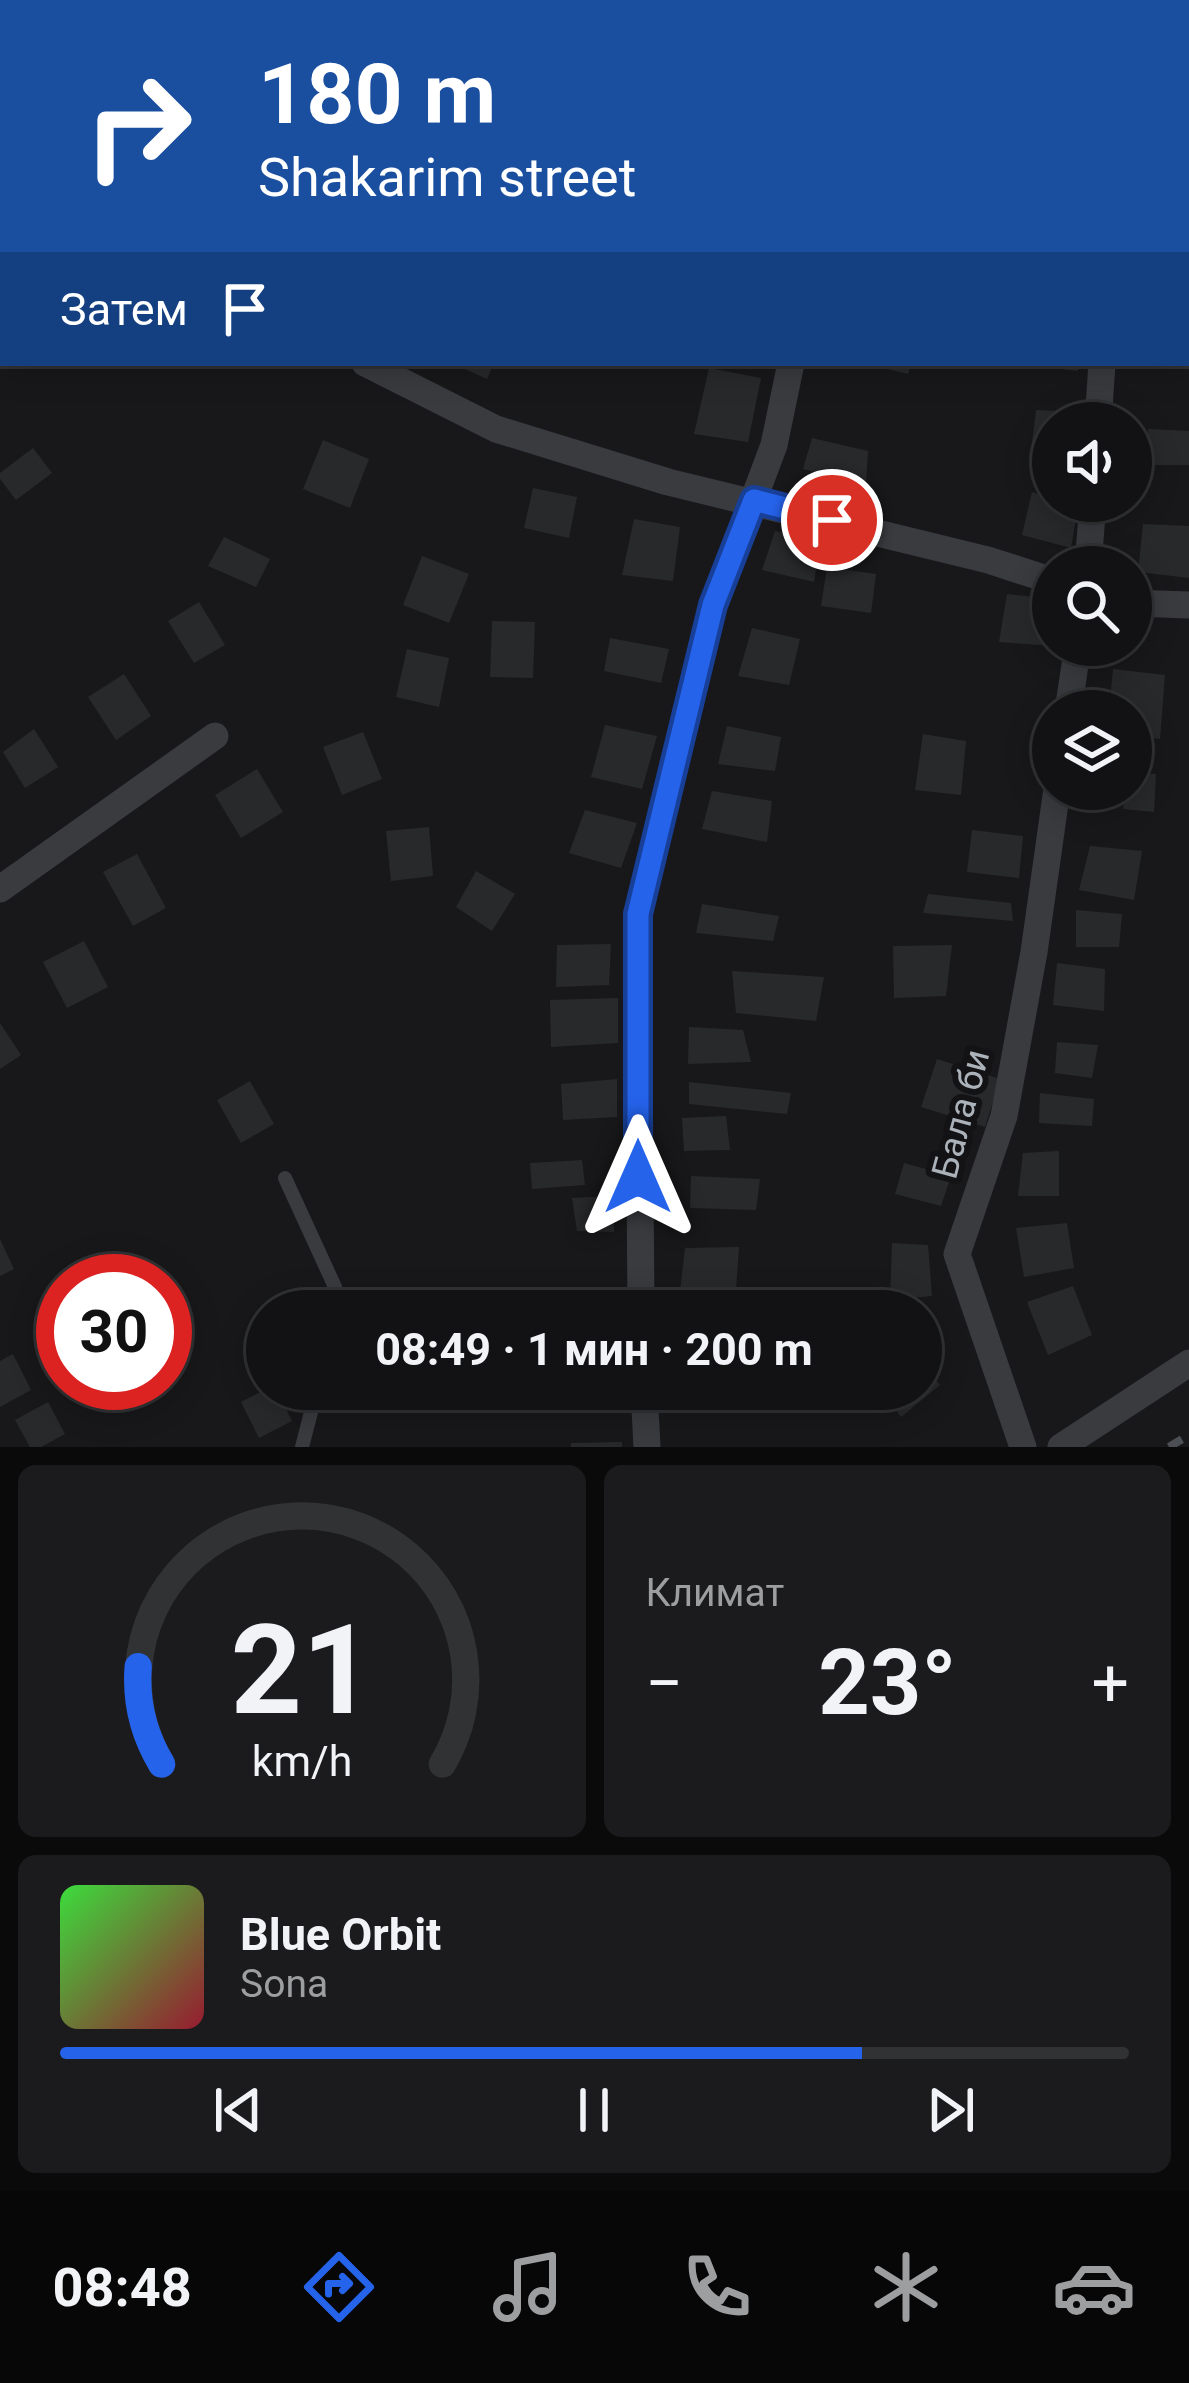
<!DOCTYPE html>
<html lang="ru">
<head>
<meta charset="utf-8">
<style>
	body { margin:0; font-family:Roboto,sans-serif; background:#1b1b1d; color:#f1f3f6; height:100vh; display:flex; flex-direction:column; font-size:45px; white-space:nowrap }
	* { box-sizing:border-box; margin:0 }
	p { font-size:39px; color:#9c9ea0 }
	.icon { flex:none; width:66px; height:66px; fill:none; stroke:currentColor; stroke-width:2; stroke-linecap:round; stroke-linejoin:round }
	.map { position:relative; height:1447px; overflow:hidden }
	.details { display:flex; flex-direction:column; gap:18px; padding:18px; background:#0a0a0b; flex:1 }
	.details>* { flex:none }
	.guide { position:absolute; left:0px; top:0px; width:1191px; height:366px; box-shadow:0 6px 30px #0003,0 0 0 3px #313234; background:#1a4fa0; color:#fff; overflow:hidden }
	.buttons { position:absolute; left:1032px; top:402px; display:grid; gap:24px }
	.buttons a { display:grid; place-items:center; width:120px; height:120px; border-radius:50%; background:#121214; box-shadow:0 6px 30px #0003,0 0 0 3px #313234; font-size:60px }
	.speed { position:absolute; left:36px; top:1254px; display:flex; gap:24px; font-size:60px; font-weight:700; text-align:center }
	.speed>* { display:grid; place-content:center; width:156px; height:156px; border-radius:50%; background:#121214; box-shadow:0 6px 30px #0003,0 0 0 3px #313234; line-height:1 }
	.speed .limit { border:18px solid #d22; background:#fff; color:#111 }
	.pin { position:absolute; display:grid; place-items:center; width:102px; height:102px; color:#fff; margin:-51px; border:6px solid #fff; border-radius:50%; box-shadow:0 3px 12px #0007 }
	.me { position:absolute; width:132px; margin:-66px; rotate:0deg; stroke-linejoin:round; filter:drop-shadow(0 0 9px #0008) }
	.turn { display:flex; align-items:center; gap:42px; height:252px; padding:0 60px; font-size:54px }
	.turn .icon { width:156px; height:156px; stroke-width:2.5 }
	.turn b { display:block; font-size:84px; line-height:102px }
	.then { display:flex; align-items:center; height:114px; padding:0 60px; background:#0003; gap:24px; font-size:45px }
	.big { font-size:90px; font-weight:700; line-height:1.1 }
	.details .card { flex:1; display:flex; flex-direction:column; justify-content:center; gap:18px; min-width:0; padding:0 42px; border-radius:18px; background:#1b1b1d }
	.details .dial { align-items:center; gap:0 }
	.dial svg { height:312px; overflow:visible; fill:none; stroke:#313234; stroke-width:7; stroke-linecap:round; text-anchor:middle }
	.dial text { fill:#f1f3f6; stroke:none }
	.song { display:flex; align-items:center; gap:36px }
	.cover { width:144px; height:144px; border-radius:18px; background:linear-gradient(135deg,hsl(120 70% 55%),hsl(350 70% 35%)) }
	.played { height:12px; border-radius:6px; background:linear-gradient(90deg,#2563eb 75%,#313234 75%) }
	.keys { display:flex; justify-content:space-around; direction:ltr }
	.heat { display:flex; justify-content:space-between; align-items:center; font-size:66px; direction:ltr }
	.details .tiles { flex:1; display:grid; gap:18px; grid-template-columns:1fr 1fr }
	.card:last-child { grid-column:span 2 }
	.trip { position:absolute; left:246px; top:1290px; width:696px; height:120px; border-radius:60px; background:#121214; box-shadow:0 6px 30px #0003,0 0 0 3px #313234; font-weight:700; line-height:120px; text-align:center }
	.dock { display:flex; height:192px; justify-content:space-around; align-items:center; background:#070708; color:#9c9ea0 }
	.dock .icon { width:84px; height:84px }
	.dock .current { color:#2563eb }
	.dock b { font-size:54px; color:#f1f3f6 }
	.map>svg:first-child { display:block }
	.building { fill:#28292b }
	.lines { fill:none; stroke-linecap:round; stroke-linejoin:round }
	.service { stroke:#393b3f; stroke-width:14 }
	.minor { stroke:#393b3f; stroke-width:27 }
	.rail { stroke:#4c4f54; stroke-width:8; stroke-dasharray:15 12; stroke-linecap:butt }
	.route-casing { stroke:#184099; stroke-width:30 }
	.route { stroke:#2563eb; stroke-width:21 }
	.labels { text-anchor:middle; dominant-baseline:central; stroke-width:12; stroke-linejoin:round; paint-order:stroke }
	.street-label { font-size:36px; fill:#abb2b9; stroke:#131315 }
</style>
</head>
<body>
<div class="map">
<svg width="1189" height="1447" viewBox="0 0 1189 1447">
	<rect width="100%" height="100%" fill="#18181a"/>
	<g class="building">
		<path d="M452,363h42l-7,16z"/>
		<path d="M863,363h48l-3,11z"/>
		<path d="M1033,363h45v8l-45,-5z"/>
		<path d="M709,368l52,10 -13,64 -54,-8z"/>
		<path d="M1036,410l41,2 -2,11h-22v41l-23,-5z"/>
		<path d="M1148,429l41,2v34h-43z"/>
		<path d="M812,438l56,13 -2,34 -63,-16z"/>
		<path d="M323,440l46,19 -19,49 -47,-19z"/>
		<path d="M33,448l19,25 -36,27 -16,-21v-6z"/>
		<path d="M533,488l44,9 -8,41 -45,-10z"/>
		<path d="M1032,492l46,14 -7,42 -49,-13z"/>
		<path d="M634,519l46,8 -7,54 -51,-6z"/>
		<path d="M1143,524l46,2v52l-51,-6z"/>
		<path d="M775,531l46,9 -7,42 -52,-12z"/>
		<path d="M224,537l46,22 -14,28 -48,-21z"/>
		<path d="M422,556l47,18 -20,49 -46,-18z"/>
		<path d="M827,567l49,7 -5,39 -50,-7z"/>
		<path d="M1007,594l46,5v47l-54,-4z"/>
		<path d="M199,602l26,43 -31,18 -26,-42z"/>
		<path d="M492,621l43,1 -2,56 -43,-1z"/>
		<path d="M752,628l48,11 -11,46 -51,-9z"/>
		<path d="M610,638l59,11 -8,34 -57,-12z"/>
		<path d="M407,649l42,9 -10,49 -43,-10z"/>
		<path d="M1113,669l52,6 -5,64 -29,-4v-24h-22z"/>
		<path d="M124,674l27,42 -35,24 -28,-43z"/>
		<path d="M605,725l52,11 -15,53 -51,-12z"/>
		<path d="M727,726l54,11 -6,34 -57,-7z"/>
		<path d="M34,729l24,38 -33,21 -22,-36z"/>
		<path d="M363,732l19,47 -40,16 -19,-48z"/>
		<path d="M923,734l43,7 -5,54 -46,-5z"/>
		<path d="M257,769l26,43 -42,26 -26,-43z"/>
		<path d="M1131,772l25,2 -2,38 -31,-3 3,-20h5z"/>
		<path d="M712,791l60,10 -5,41 -65,-13z"/>
		<path d="M585,810l52,13 -16,45 -52,-15z"/>
		<path d="M429,827l4,49 -42,5 -5,-50z"/>
		<path d="M972,830l51,6 -4,42 -52,-6z"/>
		<path d="M1090,846l52,5 -8,49 -55,-10z"/>
		<path d="M137,854l29,54 -33,18 -30,-54z"/>
		<path d="M476,871l39,23 -23,37 -36,-24z"/>
		<path d="M928,894l83,9 2,18 -90,-8z"/>
		<path d="M702,904l77,12 -6,25 -77,-8z"/>
		<path d="M1076,910l46,4 -3,33h-43z"/>
		<path d="M84,941l24,46 -41,21 -24,-46z"/>
		<path d="M611,944l-2,41 -53,2 1,-42z"/>
		<path d="M952,945l-6,51 -52,2 -1,-52z"/>
		<path d="M1057,963l48,6 -1,42 -51,-6z"/>
		<path d="M732,971l92,6 -8,44 -80,-8z"/>
		<path d="M618,998v45l-67,4 -1,-47z"/>
		<path d="M0,1023l21,32 -21,14z"/>
		<path d="M689,1027l54,3 8,32 -63,2z"/>
		<path d="M1057,1042l41,3 -6,33 -37,-5z"/>
		<path d="M937,1059l63,20 -15,48 -64,-20z"/>
		<path d="M617,1079v38l-54,3 -2,-36z"/>
		<path d="M250,1081l24,43 -33,19 -24,-43z"/>
		<path d="M689,1082l102,11 -4,21 -98,-10z"/>
		<path d="M1040,1093l54,6 -2,27 -53,-3z"/>
		<path d="M726,1116l4,34 -46,1 -2,-33z"/>
		<path d="M1059,1151v45h-41l5,-43z"/>
		<path d="M582,1160l3,25 -53,4 -2,-26z"/>
		<path d="M904,1163l47,13 -10,30 -46,-12z"/>
		<path d="M691,1176l69,3 -4,31 -66,-2z"/>
		<path d="M613,1196l1,36 -37,-1 -5,-33z"/>
		<path d="M1067,1223l7,45 -50,9 -8,-49z"/>
		<path d="M0,1239l14,30 -14,7z"/>
		<path d="M892,1243l36,2 4,51 -42,4z"/>
		<path d="M739,1247l-4,56 -56,-2 6,-53z"/>
		<path d="M1073,1286l19,49 -44,20 -21,-53z"/>
		<path d="M13,1354l18,36 -31,17v-46z"/>
		<path d="M921,1362l19,23 -39,32 -21,-28h41z"/>
		<path d="M266,1389h10l16,32 -33,17 -18,-36z"/>
		<path d="M402,1389h46l-1,8 -45,-1z"/>
		<path d="M683,1389h36l-1,19h-38z"/>
		<path d="M48,1402l17,32 -24,13h-11l-15,-27z"/>
		<path d="M622,1442v5h-51v-4z"/>
	</g>
	<g class="lines">
		<g class="service">
			<path d="M285,1178l50,109 -4,24"/>
			<path d="M302,1447l15,-58"/>
		</g>
		<g class="minor">
			<path d="M235,3l1,-3"/>
			<path d="M864,3v-3"/>
			<path d="M1129,3v-3"/>
			<path d="M0,167l3,1"/>
			<path d="M365,363l131,66 172,53 320,78 65,21"/>
			<path d="M1098,423l4,-60"/>
			<path d="M1088,567l5,-66"/>
			<path d="M1131,603l58,2"/>
			<path d="M1068,711l10,-66"/>
			<path d="M0,889l215,-153"/>
			<path d="M641,1311l-3,-397 76,-309 60,-160 17,-82"/>
			<path d="M644,1389l3,58"/>
			<path d="M1023,1447l-66,-193 47,-138 30,-164 23,-163"/>
			<path d="M1061,1447l128,-84"/>
		</g>
		<path class="rail" d="M1169,1447l20,-12"/>
	</g>
	<g class="lines">
		<g class="route-casing">
			<path id="route" d="M638,1177v-263l75,-309 41,-105 78,20"/>
		</g>
		<use href="#route" class="route"/>
	</g>
	<g class="labels">
		<g class="street-label">
			<text transform="translate(961 1114) rotate(-75)">Бала би</text>
		</g>
	</g>
</svg>
<div class="buttons">
<a><svg class="icon" aria-label="sound" viewBox="0 0 24 24"><path d="M4 9h4l5-4v14l-5-4H4zM17 9q2 3 0 6"/></svg></a>
<a><svg class="icon" aria-label="search" viewBox="0 0 24 24"><circle cx="10" cy="10" r="6"/><path d="M15 15l6 6"/></svg></a>
<a><svg class="icon" aria-label="layers" viewBox="0 0 24 24"><path d="M12 4l9 5-9 5-9-5zM3 14l9 5 9-5"/></svg></a>
</div>
<div class="speed"><div class="limit">30</div></div>
<div class="pin" style="left:832px;top:520px;background:#d93025"><svg class="icon" aria-label="arrive" viewBox="0 0 24 24"><path d="M6 21V4h12l-3 4 3 4H6"/></svg></div>
<svg class="me" style="left:638px;top:1177px" viewBox="-20 -20 40 40"><path d="M0-17L14 15 0 8-14 15z" fill="#2563eb" stroke="#fff" stroke-width="4"/></svg>
<div class="trip">08:49 · 1 мин · 200 m</div>
<div class="guide">
<div class="turn"><svg class="icon" aria-label="right" viewBox="0 0 24 24"><path d="M7 20v-9h11M14 6l5 5-5 5"/></svg><div><b>180 m</b>Shakarim street</div></div>
<div class="then">Затем<svg class="icon" aria-label="arrive" viewBox="0 0 24 24"><path d="M6 21V4h12l-3 4 3 4H6"/></svg></div>
</div>
</div>
<section class="details">
<div class="tiles">
<div class="card dial"><svg viewBox="0 0 100 80">
<path d="M14 69A42 42 0 1 1 86 69"/>
<path d="M14 69A42 42 0 0 1 8 44" stroke="#2563eb"/>
<text x="50" y="56" font-size="32" font-weight="700">21</text>
<text x="50" y="72" font-size="11">km/h</text>
</svg></div>
<div class="card"><p>Климат</p>
<div class="heat"><a>−</a><b class="big">23°</b><a>+</a></div>
</div>
<div class="card">
<div class="song"><i class="cover"></i><div><b>Blue Orbit</b><p>Sona</p></div></div>
<div class="played"></div>
<div class="keys"><svg class="icon" aria-label="previous" viewBox="0 0 24 24"><path d="M18 5L8 12l10 7zM5 5v14"/></svg><svg class="icon" aria-label="pause" viewBox="0 0 24 24"><path d="M8 5v14M16 5v14"/></svg><svg class="icon" aria-label="next" viewBox="0 0 24 24"><path d="M6 5l10 7-10 7zM19 5v14"/></svg></div>
</div>
</div>
</section>
<nav class="dock">
<b>08:48</b>
<svg class="icon current" aria-label="directions" viewBox="0 0 24 24"><path d="M12 3l9 9-9 9-9-9zM9 14v-3h6M13 9l2 2-2 2"/></svg>
<svg class="icon" aria-label="music" viewBox="0 0 24 24"><path d="M9 18V5l10-2v13"/><circle cx="6" cy="18" r="3"/><circle cx="16" cy="16" r="3"/></svg>
<svg class="icon" aria-label="phone" viewBox="0 0 24 24"><path d="M5 4h4l2 5-3 2q2 4 5 5l2-3 5 2v4C11 20 4 13 5 4z"/></svg>
<svg class="icon" aria-label="climate" viewBox="0 0 24 24"><path d="M12 3v18M4 7l16 10M4 17L20 7"/></svg>
<svg class="icon" aria-label="car" viewBox="0 0 24 24"><path d="M5 17H2v-5l4-1 3-4h7l3 4 3 1v5h-3M9 17h6M6 11h13"/><circle cx="7" cy="17" r="2"/><circle cx="17" cy="17" r="2"/></svg>
</nav>
</body>
</html>
